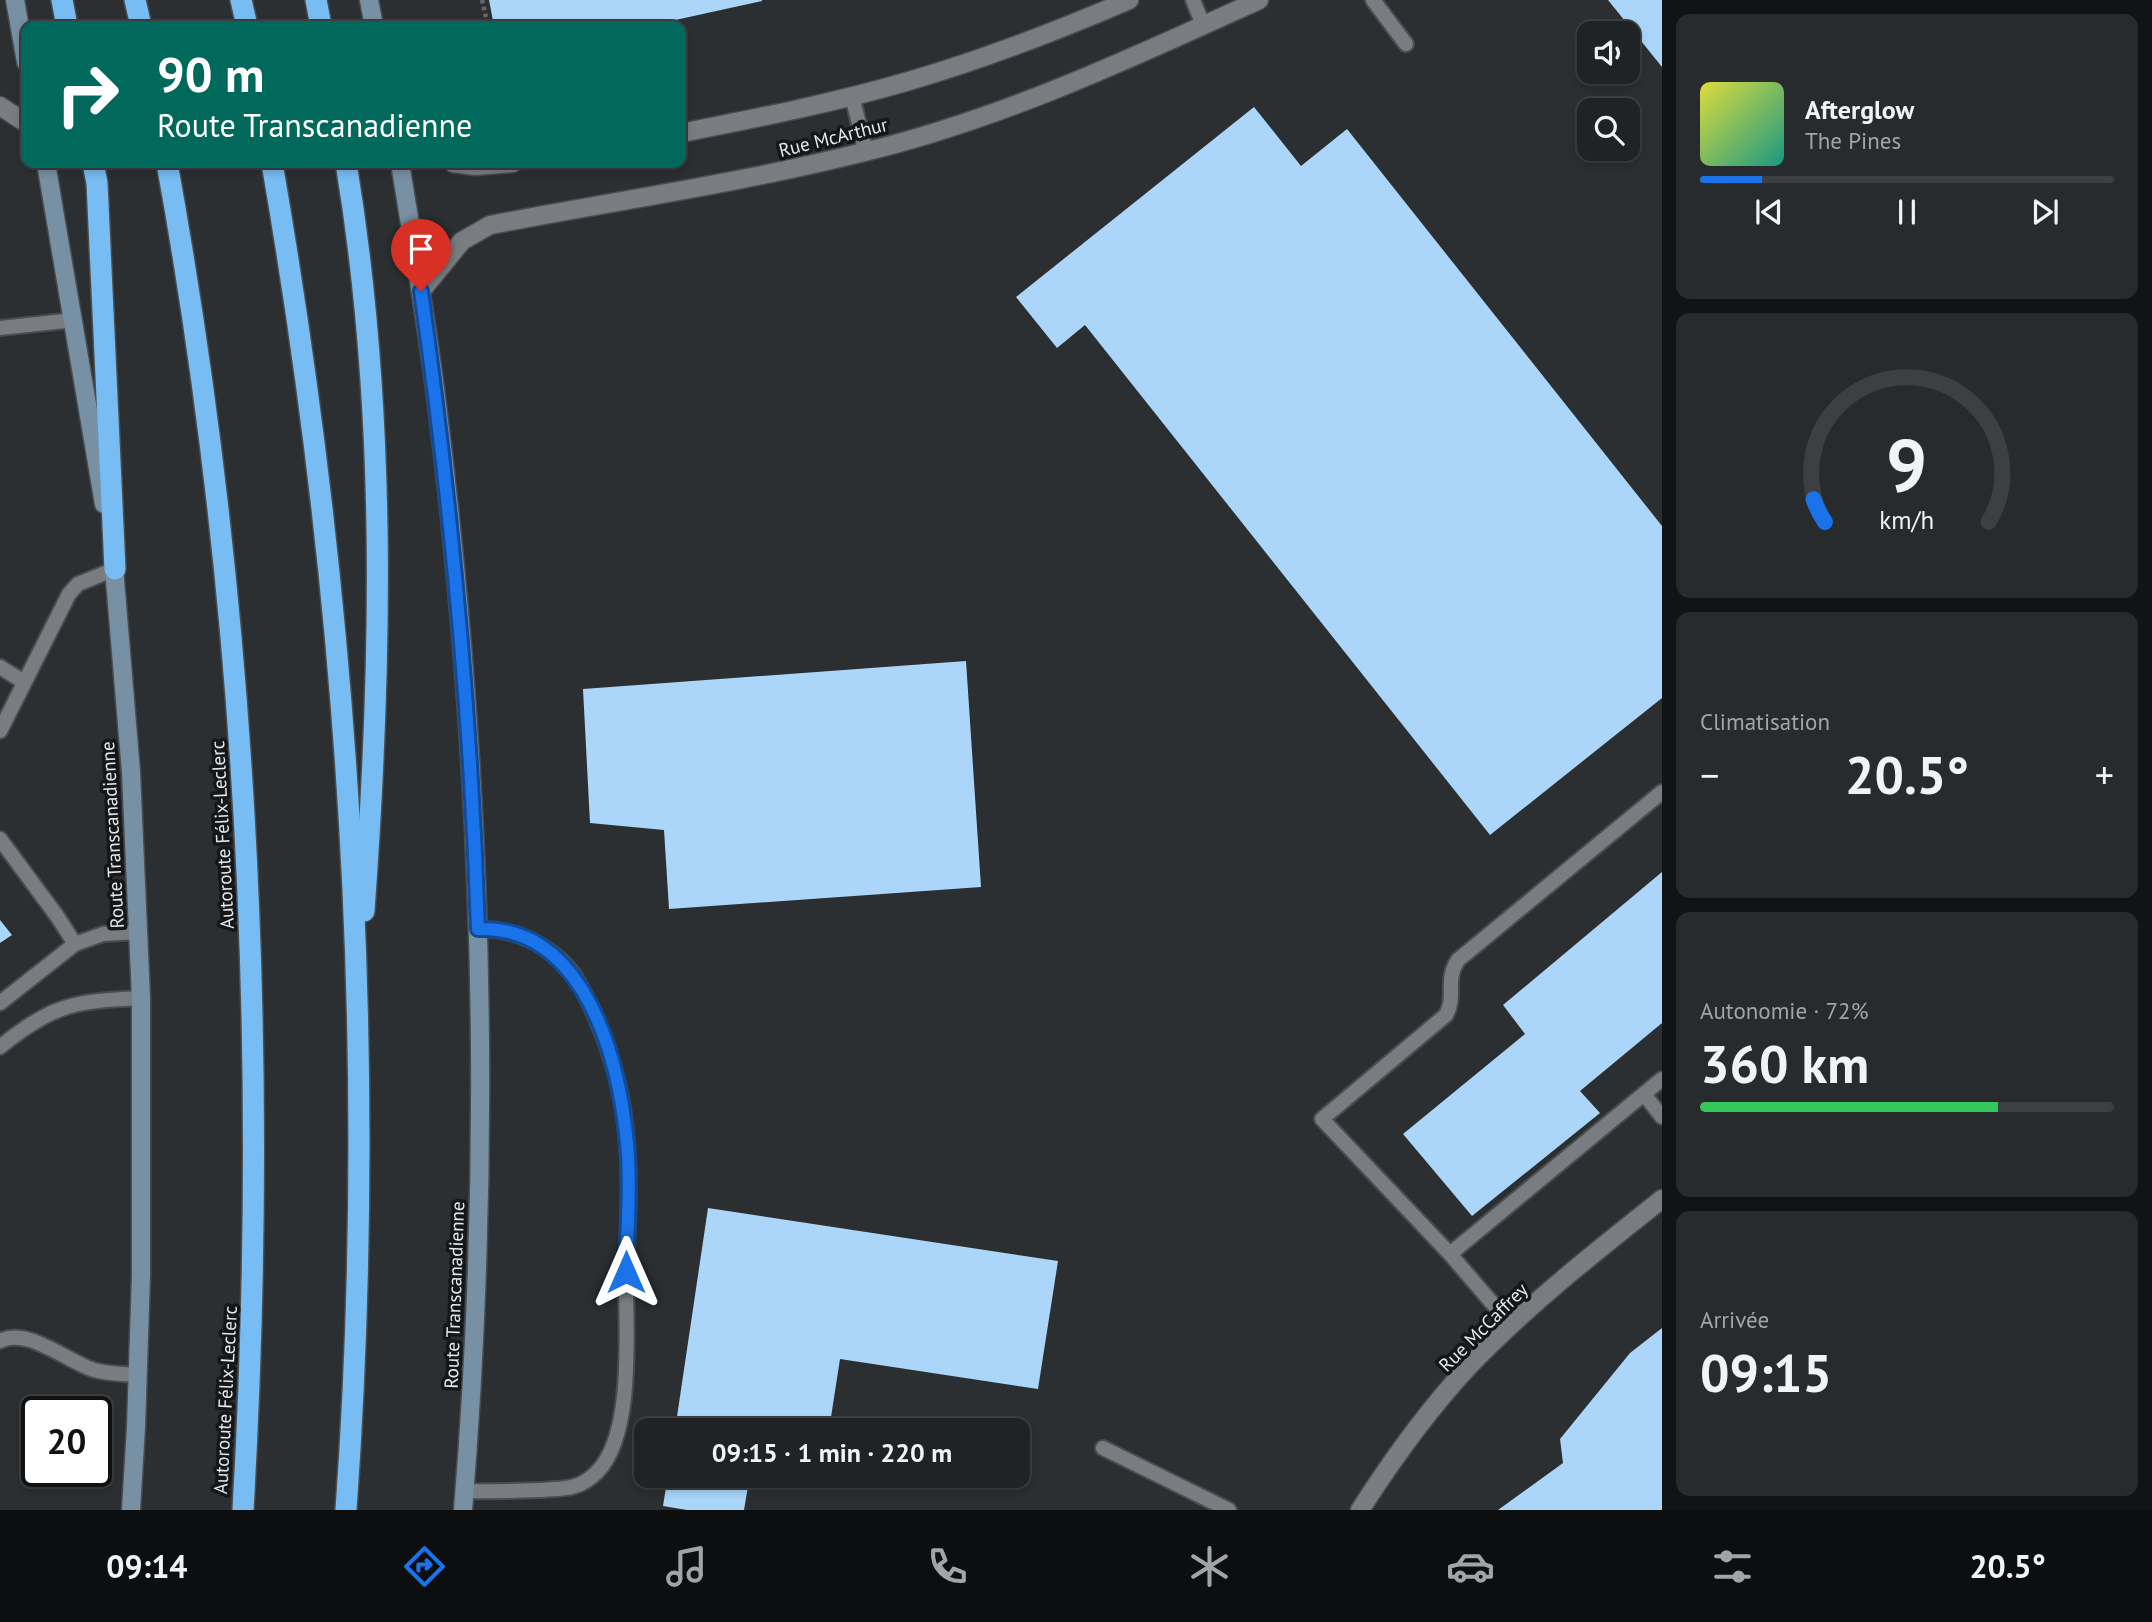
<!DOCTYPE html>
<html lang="fr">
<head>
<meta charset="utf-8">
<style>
	body { margin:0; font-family:"PT Sans",sans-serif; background:#282b2d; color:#f1f3f6; height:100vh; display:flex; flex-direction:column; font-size:26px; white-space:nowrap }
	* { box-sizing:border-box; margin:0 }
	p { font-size:23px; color:#a2a4a7 }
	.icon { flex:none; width:38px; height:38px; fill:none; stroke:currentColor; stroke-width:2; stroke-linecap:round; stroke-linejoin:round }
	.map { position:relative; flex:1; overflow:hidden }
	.panel { display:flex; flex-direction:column; gap:14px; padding:14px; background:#121314; width:490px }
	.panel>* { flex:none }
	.top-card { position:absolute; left:21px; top:21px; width:665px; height:147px; border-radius:14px; box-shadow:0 4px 10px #0003,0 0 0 2px #3d4042; background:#00695c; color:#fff; overflow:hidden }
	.controls { position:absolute; left:1577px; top:21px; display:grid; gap:14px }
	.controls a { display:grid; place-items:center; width:63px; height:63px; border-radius:14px; background:#202325; box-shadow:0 4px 10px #0003,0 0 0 2px #3d4042; font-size:35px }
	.speed { position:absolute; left:21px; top:1396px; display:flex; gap:14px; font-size:35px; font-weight:700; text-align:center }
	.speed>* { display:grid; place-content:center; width:91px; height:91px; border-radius:50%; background:#202325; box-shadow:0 4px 10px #0003,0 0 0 2px #3d4042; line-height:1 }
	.speed .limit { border:4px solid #111; border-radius:10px; background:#fff; color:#111 }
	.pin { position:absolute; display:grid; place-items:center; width:60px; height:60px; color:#fff; margin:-72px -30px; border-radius:50% 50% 50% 0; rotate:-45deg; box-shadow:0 0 7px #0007 }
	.pin .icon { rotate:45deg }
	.me { position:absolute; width:77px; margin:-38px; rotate:0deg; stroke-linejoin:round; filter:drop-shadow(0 0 5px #0008) }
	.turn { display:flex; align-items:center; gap:24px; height:147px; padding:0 21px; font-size:32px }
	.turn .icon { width:91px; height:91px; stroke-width:2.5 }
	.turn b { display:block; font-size:49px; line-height:60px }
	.big { font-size:52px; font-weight:600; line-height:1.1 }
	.panel .card { flex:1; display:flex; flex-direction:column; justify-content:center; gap:10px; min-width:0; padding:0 24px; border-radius:14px; background:#282b2d }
	.panel .dial { align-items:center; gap:0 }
	.dial svg { height:182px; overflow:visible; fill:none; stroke:#3d4042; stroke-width:7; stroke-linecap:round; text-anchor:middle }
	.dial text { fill:#f1f3f6; stroke:none }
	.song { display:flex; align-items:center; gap:21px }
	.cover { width:84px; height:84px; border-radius:10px; background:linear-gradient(135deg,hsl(60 70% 55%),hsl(170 70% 35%)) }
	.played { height:7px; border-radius:4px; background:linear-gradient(90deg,#1a73e8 15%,#3d4042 15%) }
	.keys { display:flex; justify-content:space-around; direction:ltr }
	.heat { display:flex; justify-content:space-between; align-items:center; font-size:38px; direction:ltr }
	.charge { height:10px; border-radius:5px; background:linear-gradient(90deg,#34c759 72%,#3d4042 0) }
	.trip { position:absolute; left:634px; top:1418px; width:396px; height:70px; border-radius:14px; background:#202325; box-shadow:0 4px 10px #0003,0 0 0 2px #3d4042; font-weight:600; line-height:70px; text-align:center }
	.dock { display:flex; height:112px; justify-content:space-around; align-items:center; background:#0d0e0f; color:#a2a4a7 }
	.dock .icon { width:49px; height:49px }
	.dock .current { color:#1a73e8 }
	.dock b { font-size:32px; color:#f1f3f6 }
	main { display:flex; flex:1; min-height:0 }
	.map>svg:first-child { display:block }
	.building { fill:#abd6f9 }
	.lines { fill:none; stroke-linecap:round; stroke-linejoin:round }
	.service-casing { stroke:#4a4d4f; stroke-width:18 }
	.minor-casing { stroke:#4a4d4f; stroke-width:21 }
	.tertiary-casing { stroke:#4a4d4f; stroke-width:21 }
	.secondary-casing { stroke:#4a4d4f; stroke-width:21 }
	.motorway-casing { stroke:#4a4d4f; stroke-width:24 }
	.path { stroke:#66696b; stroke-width:4.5; stroke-dasharray:3.5 3.5; stroke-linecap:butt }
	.service { stroke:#797d81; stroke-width:14 }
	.minor { stroke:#797d81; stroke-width:18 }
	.tertiary { stroke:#797d81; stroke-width:18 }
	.secondary { stroke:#7890a3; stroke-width:18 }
	.motorway { stroke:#77bcf2; stroke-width:21 }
	.route-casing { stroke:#114b97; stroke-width:18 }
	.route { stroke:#1a73e8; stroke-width:12 }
	.labels { text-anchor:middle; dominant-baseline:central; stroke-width:7; stroke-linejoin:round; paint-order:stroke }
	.street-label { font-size:19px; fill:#e5e8ea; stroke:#151618 }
</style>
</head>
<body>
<main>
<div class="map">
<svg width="1662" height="1510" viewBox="0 0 1662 1510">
	<rect width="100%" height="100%" fill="#2b2f31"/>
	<g class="building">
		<path d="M489,0h273v1l-114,25h-154z"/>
		<path d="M1608,0h54v67z"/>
		<path d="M1254,107l47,59 46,-37 315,397v172l-172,137 -405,-510 -28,23 -41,-51z"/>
		<path d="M966,661l15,226 -312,22 -5,-79 -74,-7 -7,-134z"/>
		<path d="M1662,872v151l-82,68 20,22 -128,103 -69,-82 122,-100 -22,-29z"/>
		<path d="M0,920l12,15 -12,8z"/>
		<path d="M708,1208l350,53 -20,128 -198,-30 -11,71h-154z"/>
		<path d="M1662,1328v182h-164l65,-47 -3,-24 70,-86z"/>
		<path d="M668,1475h82l-6,35h-57l-24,-4z"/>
	</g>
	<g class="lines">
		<g class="service-casing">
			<g id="service">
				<path d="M1193,0l10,25"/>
				<path d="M1373,0l33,44"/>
				<path d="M852,96l14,56"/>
				<path d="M0,328l74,-8"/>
				<path d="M0,667l24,15"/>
				<path d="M0,731l69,-137 9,-10 37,-15"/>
				<path d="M0,839l57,77 18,28"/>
				<path d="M0,1003l75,-59 28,-10 36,-2"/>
				<path d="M0,1047c53,-43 75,-46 141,-49"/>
				<path d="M1644,1094l18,23"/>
				<path d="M1450,1254l-128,-135 124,-104c11,-20 -2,-34 12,-55l204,-168"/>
				<path d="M1511,1325l-61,-71 212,-175"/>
				<path d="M0,1341c26,-15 68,21 94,29 14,4 30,4 45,5"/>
				<path d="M1103,1448l126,62"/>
				<path d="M465,1491c26,1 52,0 79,-1 10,-1 22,-1 31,-4 8,-2 16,-8 22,-14 37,-37 29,-140 29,-189 1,-46 5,-93 1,-138 -3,-50 -16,-97 -38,-142 -5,-10 -11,-23 -18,-32 -22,-27 -59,-43 -93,-42"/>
			</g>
		</g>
		<g class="minor-casing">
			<g id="minor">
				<path d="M0,106l26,17"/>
				<path d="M1360,1510c32,-50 68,-100 109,-144 59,-61 126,-114 193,-167"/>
			</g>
		</g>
		<g class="tertiary-casing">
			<g id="tertiary">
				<path d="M681,133c76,-15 153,-30 228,-52 75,-22 148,-50 220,-81"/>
				<path d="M453,163l22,3 38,-3"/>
				<path d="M421,291l41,-50 28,-16c125,-24 251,-42 374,-73 137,-33 268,-94 395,-152"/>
			</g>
		</g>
		<g class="secondary-casing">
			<g id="secondary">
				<path d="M15,0l11,62"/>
				<path d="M369,0l5,26"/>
				<path d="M46,163l58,341"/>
				<path d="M400,163c13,80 27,161 37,242 46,366 56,737 26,1105"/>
				<path d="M113,556l18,216 10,226v277l-5,152 -5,83"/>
			</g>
		</g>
		<g class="motorway-casing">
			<g id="motorway">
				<path d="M62,0l5,26"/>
				<path d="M135,0l6,26"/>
				<path d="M241,0l6,26"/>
				<path d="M316,0l5,26"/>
				<path d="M93,163l4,20 18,386"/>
				<path d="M167,163c81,445 102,896 76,1347"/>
				<path d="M272,163c77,443 106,898 74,1347"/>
				<path d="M346,163c41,246 36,500 18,748"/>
			</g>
		</g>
		<path class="path" d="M482,0l6,26"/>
		<use href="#service" class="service"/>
		<use href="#minor" class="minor"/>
		<use href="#tertiary" class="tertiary"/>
		<use href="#secondary" class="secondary"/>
		<use href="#motorway" class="motorway"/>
	</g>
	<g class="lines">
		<g class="route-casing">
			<path id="route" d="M421,291c30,212 50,425 57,638 107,-4 141,130 149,215 4,42 0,86 -1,128"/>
		</g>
		<use href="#route" class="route"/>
	</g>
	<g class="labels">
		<g class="street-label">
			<text transform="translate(833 137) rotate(-14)">Rue McArthur</text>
			<text transform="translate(112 835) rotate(-93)">Route Transcanadienne</text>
			<text transform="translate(222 835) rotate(-93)">Autoroute Félix-Leclerc</text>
			<text transform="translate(454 1295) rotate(-88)">Route Transcanadienne</text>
			<text transform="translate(1483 1327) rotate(-45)">Rue McCaffrey</text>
			<text transform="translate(225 1400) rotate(-87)">Autoroute Félix-Leclerc</text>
		</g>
	</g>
</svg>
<div class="controls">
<a><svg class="icon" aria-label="sound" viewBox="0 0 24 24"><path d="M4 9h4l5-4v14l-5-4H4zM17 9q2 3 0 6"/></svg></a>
<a><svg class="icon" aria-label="search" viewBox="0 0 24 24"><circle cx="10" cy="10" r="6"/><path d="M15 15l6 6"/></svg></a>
</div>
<div class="speed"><div class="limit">20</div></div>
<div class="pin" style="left:421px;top:291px;background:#d93025"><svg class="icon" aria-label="arrive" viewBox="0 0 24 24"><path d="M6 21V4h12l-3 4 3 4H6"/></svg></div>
<svg class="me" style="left:626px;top:1272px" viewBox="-20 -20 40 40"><path d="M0-17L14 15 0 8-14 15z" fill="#1a73e8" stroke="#fff" stroke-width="4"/></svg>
<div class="trip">09:15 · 1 min · 220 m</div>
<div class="top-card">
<div class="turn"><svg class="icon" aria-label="right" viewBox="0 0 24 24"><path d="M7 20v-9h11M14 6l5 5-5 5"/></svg><div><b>90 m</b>Route Transcanadienne</div></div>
</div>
</div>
<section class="panel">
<div class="card">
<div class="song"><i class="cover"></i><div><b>Afterglow</b><p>The Pines</p></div></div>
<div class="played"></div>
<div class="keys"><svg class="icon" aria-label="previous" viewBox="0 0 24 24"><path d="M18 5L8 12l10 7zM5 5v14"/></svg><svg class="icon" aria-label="pause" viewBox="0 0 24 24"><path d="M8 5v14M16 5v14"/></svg><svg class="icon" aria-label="next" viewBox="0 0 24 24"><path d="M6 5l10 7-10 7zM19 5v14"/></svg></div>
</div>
<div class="card dial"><svg viewBox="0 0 100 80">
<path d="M14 69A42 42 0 1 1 86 69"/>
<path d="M14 69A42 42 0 0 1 9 59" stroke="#1a73e8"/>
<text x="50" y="56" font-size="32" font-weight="700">9</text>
<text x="50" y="72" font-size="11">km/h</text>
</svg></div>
<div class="card"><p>Climatisation</p>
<div class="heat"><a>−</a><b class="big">20.5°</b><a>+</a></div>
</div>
<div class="card"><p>Autonomie · 72%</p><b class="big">360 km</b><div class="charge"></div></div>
<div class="card"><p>Arrivée</p><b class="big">09:15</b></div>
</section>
</main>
<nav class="dock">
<b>09:14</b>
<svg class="icon current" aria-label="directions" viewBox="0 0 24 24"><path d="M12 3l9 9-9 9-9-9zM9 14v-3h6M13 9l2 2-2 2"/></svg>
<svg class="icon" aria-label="music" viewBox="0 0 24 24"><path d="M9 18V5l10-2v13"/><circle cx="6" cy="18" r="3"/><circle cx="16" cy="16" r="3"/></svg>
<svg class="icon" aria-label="phone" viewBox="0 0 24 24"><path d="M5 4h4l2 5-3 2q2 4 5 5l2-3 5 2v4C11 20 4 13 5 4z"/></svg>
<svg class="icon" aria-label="climate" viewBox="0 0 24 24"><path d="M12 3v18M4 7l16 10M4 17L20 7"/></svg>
<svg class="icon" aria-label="car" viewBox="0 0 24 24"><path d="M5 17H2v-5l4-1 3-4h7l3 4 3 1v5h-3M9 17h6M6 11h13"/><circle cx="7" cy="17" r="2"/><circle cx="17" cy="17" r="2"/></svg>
<svg class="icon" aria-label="filters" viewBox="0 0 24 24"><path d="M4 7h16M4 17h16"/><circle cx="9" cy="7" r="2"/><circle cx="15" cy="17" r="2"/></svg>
<b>20.5°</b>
</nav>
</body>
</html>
